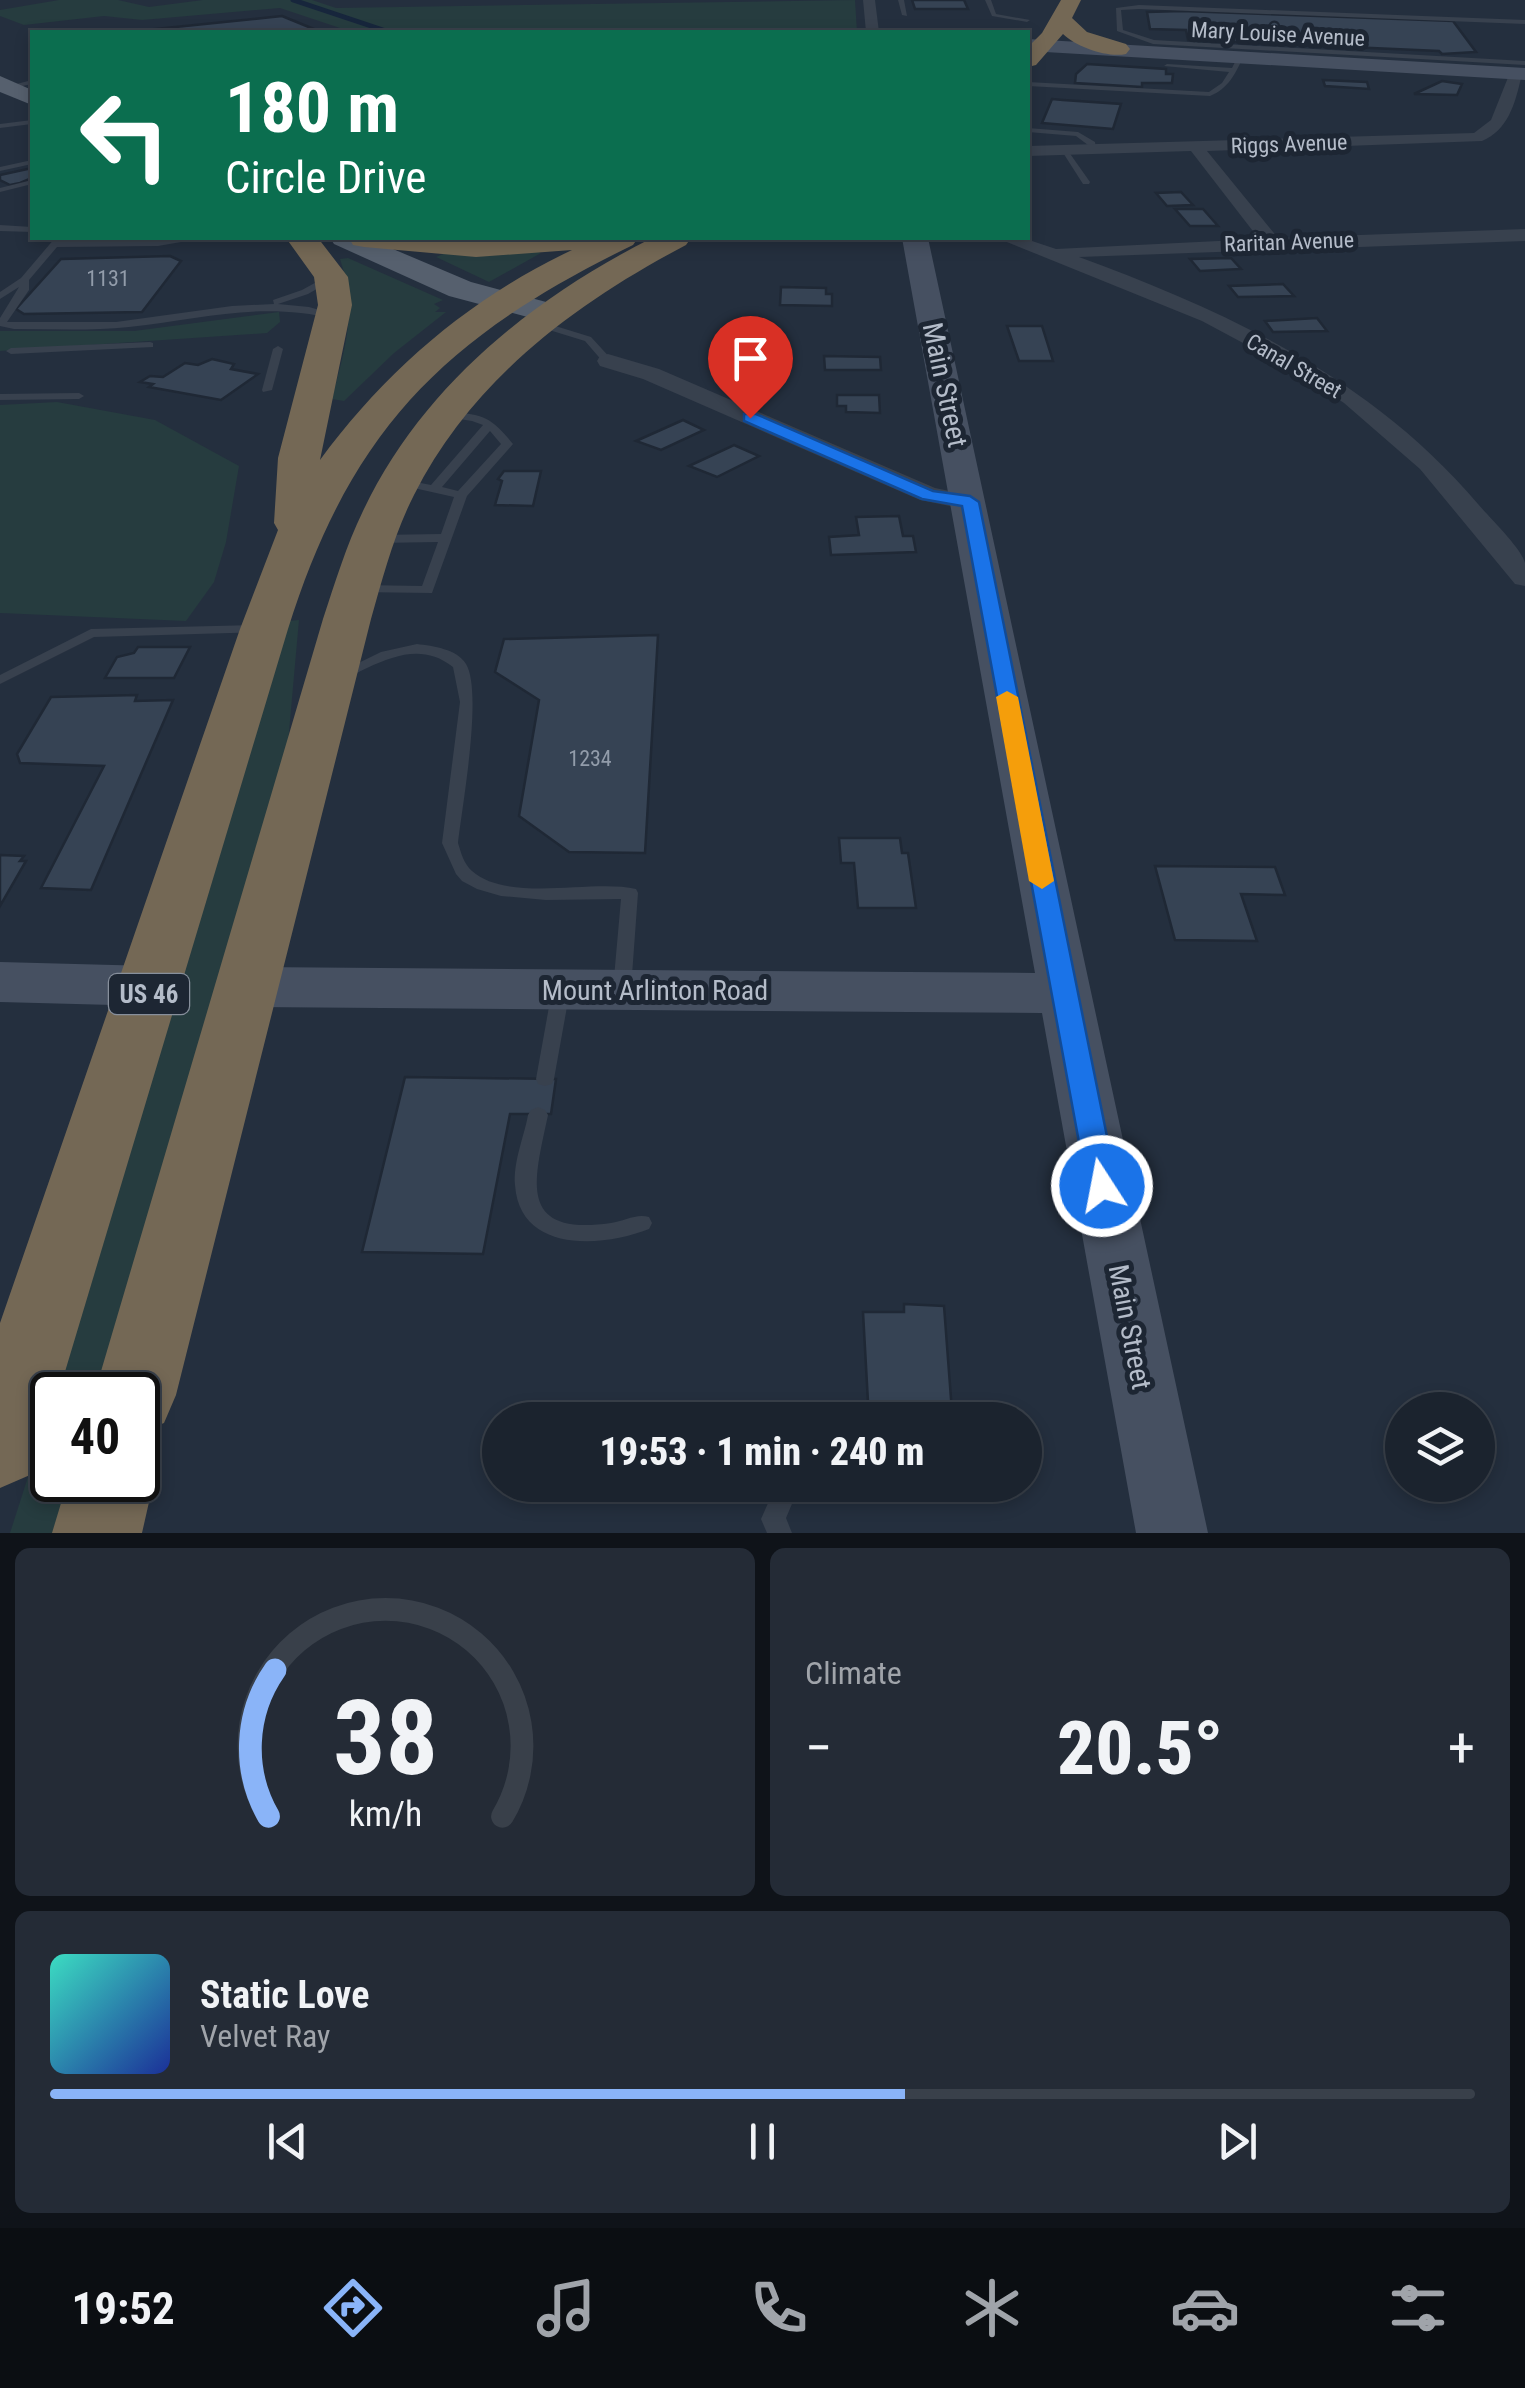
<!DOCTYPE html>
<html lang="en">
<head>
<meta charset="utf-8">
<style>
	body { margin:0; font-family:"Roboto Condensed",sans-serif; background:#242b36; color:#f1f3f6; height:100vh; display:flex; flex-direction:column; font-size:38px; white-space:nowrap }
	* { box-sizing:border-box; margin:0 }
	p { font-size:32px; color:#a0a4aa }
	.icon { flex:none; width:55px; height:55px; fill:none; stroke:currentColor; stroke-width:2; stroke-linecap:round; stroke-linejoin:round }
	.map { position:relative; height:1533px; overflow:hidden }
	.panel { display:flex; flex-direction:column; gap:15px; padding:15px; background:#0f1319; flex:1 }
	.panel>* { flex:none }
	.guide { position:absolute; left:30px; top:30px; width:1000px; height:210px; border-radius:0px; box-shadow:0 5px 15px #0003,0 0 0 2px #39404a; background:#0b6e4f; color:#fff; overflow:hidden }
	.buttons { position:absolute; left:1385px; top:1392px; display:grid; gap:20px }
	.buttons a { display:grid; place-items:center; width:110px; height:110px; border-radius:50%; background:#1b232e; box-shadow:0 5px 15px #0003,0 0 0 2px #39404a; font-size:50px }
	.speed { position:absolute; left:30px; top:1372px; display:flex; gap:20px; font-size:50px; font-weight:700; text-align:center }
	.speed>* { display:grid; place-content:center; width:130px; height:130px; border-radius:50%; background:#1b232e; box-shadow:0 5px 15px #0003,0 0 0 2px #39404a; line-height:1 }
	.speed .limit { border:5px solid #111; border-radius:15px; background:#fff; color:#111 }
	.pin { position:absolute; display:grid; place-items:center; width:85px; height:85px; color:#fff; margin:-102px -42px; border-radius:50% 50% 50% 0; rotate:-45deg; box-shadow:0 0 10px #0007 }
	.pin .icon { rotate:45deg }
	.me { position:absolute; width:110px; margin:-55px; rotate:349deg; stroke-linejoin:round; filter:drop-shadow(0 0 8px #0008) }
	.turn { display:flex; align-items:center; gap:35px; height:210px; padding:0 30px; font-size:45px }
	.turn .icon { width:130px; height:130px; stroke-width:2.5 }
	.turn b { display:block; font-size:70px; line-height:85px }
	.big { font-size:75px; font-weight:800; line-height:1.1 }
	.panel .tile { flex:1; display:flex; flex-direction:column; justify-content:center; gap:15px; min-width:0; padding:0 35px; border-radius:15px; background:#242b36 }
	.panel .dial { align-items:center; gap:0 }
	.dial svg { height:260px; overflow:visible; fill:none; stroke:#39404a; stroke-width:7; stroke-linecap:round; text-anchor:middle }
	.dial text { fill:#f1f3f6; stroke:none }
	.song { display:flex; align-items:center; gap:30px }
	.cover { width:120px; height:120px; border-radius:15px; background:linear-gradient(135deg,hsl(170 70% 55%),hsl(230 70% 35%)) }
	.played { height:10px; border-radius:5px; background:linear-gradient(90deg,#8ab4f8 60%,#39404a 60%) }
	.keys { display:flex; justify-content:space-around; direction:ltr }
	.heat { display:flex; justify-content:space-between; align-items:center; font-size:55px; direction:ltr }
	.panel .tiles { flex:1; display:grid; gap:15px; grid-template-columns:1fr 1fr }
	.tile:last-child { grid-column:span 2 }
	.trip { position:absolute; left:482px; top:1402px; width:560px; height:100px; border-radius:50px; background:#1b232e; box-shadow:0 5px 15px #0003,0 0 0 2px #39404a; font-weight:800; line-height:100px; text-align:center }
	.tab-bar { display:flex; height:160px; justify-content:space-around; align-items:center; background:#0b0e12; color:#a0a4aa }
	.tab-bar .icon { width:70px; height:70px }
	.tab-bar .on { color:#8ab4f8 }
	.tab-bar b { font-size:45px; color:#f1f3f6 }
	.map>svg:first-child { display:block }
	.green { fill:#263c3f }
	.lines { fill:none; stroke-linecap:round; stroke-linejoin:round }
	.stream { stroke:#17263c; stroke-width:5 }
	.building { fill:#364354; stroke:#1f2835; stroke-width:2.5 }
	.lane { fill:#38414e; fill-rule:evenodd }
	.street { fill:#38414e; fill-rule:evenodd }
	.secondary { fill:#465061; fill-rule:evenodd }
	.primary { fill:#56606e; fill-rule:evenodd }
	.highway { fill:#746855; fill-rule:evenodd }
	.route { fill:#1a73e8; stroke:#114b97; stroke-width:2.5 }
	.slow { fill:#f59e0b }
	.labels { text-anchor:middle; dominant-baseline:central; stroke-width:10; stroke-linejoin:round; paint-order:stroke }
	.far-street-label { font-size:22px; fill:#b4bcc9; stroke:#1d2633 }
	.number-label { font-size:22px; fill:#929caa }
	.shield { fill:#1d2633; stroke:#878f9c; stroke-width:2.5 }
	.shield-label { font-size:25px; font-weight:bold; fill:#b4bcc9 }
	.street-label { font-size:28px; fill:#b4bcc9; stroke:#1d2633 }
</style>
</head>
<body>
<div class="map">
<svg width="1525" height="1533" viewBox="0 0 1525 1533">
	<rect width="100%" height="100%" fill="#242f3e"/>
	<g class="green">
		<path d="M59,0h59l31,7 54,-7h109l24,8 519,-8 2,32h-505l-72,-24 -138,12 -38,-4 -80,9 -24,-9v-6z"/>
		<path d="M536,251l5,2 -52,29 -53,-25 7,-3z"/>
		<path d="M348,258l95,42 -9,4 6,4 -5,4h11l-52,41 -50,48 -12,-2c13,-52 26,-87 8,-140z"/>
		<path d="M279,312l1,10 -13,11 -267,18v-20h134z"/>
		<path d="M57,402l98,18 84,46 -13,76 -12,40 -28,39 -186,-8v-208z"/>
		<path d="M299,620l-11,123 -189,652h-44l234,-774z"/>
		<path d="M52,1402v78h22l-15,53h-49z"/>
	</g>
	<g class="lines">
		<path class="stream" d="M293,0l96,32"/>
	</g>
	<g class="building">
		<path d="M912,0h52l4,9h-53z"/>
		<path d="M1182,11l271,10 23,31 -34,2 -3,-3 -251,-11 -2,-10 -36,-1 -3,-17z"/>
		<path d="M282,16l39,16h-162l-3,-3z"/>
		<path d="M1087,64l79,5v5h7l-1,9h-30v4l-67,-4 1,-9z"/>
		<path d="M1323,80l44,2 2,7 -44,-3z"/>
		<path d="M1442,81l20,3 -5,11 -43,-1z"/>
		<path d="M1052,99l11,1 58,4 -8,25 -71,-6z"/>
		<path d="M32,168v10l-12,5 -10,2 -10,-5v-5z"/>
		<path d="M1181,192l12,13 -26,1 -11,-13z"/>
		<path d="M1175,209h28l15,17h-28z"/>
		<path d="M170,256l11,5 -39,51 -118,2 -8,-5 45,-50z"/>
		<path d="M1231,258l10,11 -41,2 -10,-12z"/>
		<path d="M1283,284l11,12 -56,1 -9,-11z"/>
		<path d="M781,287l45,1v6h6v12l-52,-1z"/>
		<path d="M1317,318l10,13 -54,1 -8,-11z"/>
		<path d="M1007,326h35l11,35h-34z"/>
		<path d="M824,356l56,1 1,13h-56z"/>
		<path d="M212,359l22,5 -3,5 27,5 -37,26 -72,-13 4,-3 -13,-2 10,-6 13,1 22,-14 13,2z"/>
		<path d="M837,395h42l1,18 -34,-1v-6h-9z"/>
		<path d="M683,420l21,10 -43,20 -25,-9z"/>
		<path d="M734,445l25,11 -42,21 -28,-11z"/>
		<path d="M504,471h37l-8,35 -38,-1 7,-24 -4,-2z"/>
		<path d="M899,516l4,20h10l3,16 -85,3 -2,-18 30,-2 -3,-18z"/>
		<path d="M658,635l-13,218 -76,-1 -50,-36 20,-116 -44,-28 9,-33z"/>
		<path d="M138,647h52l-16,31h-69l12,-21 17,-4z"/>
		<path d="M137,695l-2,6 38,-1 -82,190 -50,-2 63,-122 -84,-3 -3,-9 34,-57z"/>
		<path d="M839,838h61l2,15h6l8,55h-58l-4,-45h-13z"/>
		<path d="M0,855l24,1 -4,5h6l-26,45z"/>
		<path d="M1155,866l120,1 10,28 -44,-1 16,47 -82,-1z"/>
		<path d="M405,1077l151,2 -5,35h-41l-27,140 -121,-2z"/>
		<path d="M904,1304l40,2 8,106 -7,2v6h-76l-6,-108h41z"/>
		<path d="M872,1485h75l1,7 -76,1z"/>
	</g>
	<g class="lines">
		<g class="lane">
			<path d="M898,0h6l3,16 -5,-1z"/>
			<path d="M985,0h6l5,14 34,6 -3,2 -35,-6z"/>
			<path d="M1139,5l386,15v4l-386,-15 -18,1 2,20 31,10 371,21v4l-372,-21 -36,-13 -1,-23z"/>
			<path d="M118,28l20,4 -22,-1z"/>
			<path d="M1022,29l-2,3h-33l3,-2z"/>
			<path d="M1238,56l5,1c-7,16 -15,32 -33,39l-182,-10v-4l181,10 13,-9 7,-11 -65,-6 3,-2 65,4z"/>
			<path d="M32,80v4l-24,5 -3,-2z"/>
			<path d="M32,120v4l-32,4v-4z"/>
			<path d="M1028,128l50,4 17,10 1,7 -7,2 -1,-6 -12,-9 -48,-4z"/>
			<path d="M1060,148h6l24,34 -1,2h-6z"/>
			<path d="M32,160v4l-32,7v-4z"/>
			<path d="M32,180v4l-32,8v-4z"/>
			<path d="M0,225l32,2v5l-32,-1z"/>
			<path d="M55,238h8l-2,3 143,-3 -46,8 -101,1 -28,33v10l-22,32h109l116,-16 42,-2 -1,-4 29,-10 29,-16 3,1v4l-26,15 -30,10 31,3 31,9 -5,3c-76,-18 -131,0 -206,8 -38,4 -77,2 -115,2l-14,-3v-8l19,-31 -19,12v-7l21,-14z"/>
			<path d="M536,320l55,17 22,24 -9,2 -19,-22 -52,-16v-4z"/>
			<path d="M150,342l3,1v4l-142,7 -5,-3 5,-3z"/>
			<path d="M278,346l5,3 -11,41 -9,2 -1,-2 11,-41z"/>
			<path d="M0,394l79,-1 5,3 -5,3 -79,1z"/>
			<path d="M444,411c38,4 45,3 69,33l-46,52 -35,97 -75,-1 -1,-3 6,-4 60,1 16,-44 -60,1 -6,-4 6,-4 63,-1 13,-37 -58,-13 -2,-2 6,-3 31,6 52,-60 -11,-4 -32,-5 -1,-2zM490,431l11,13 -43,47 -16,-4z"/>
			<path d="M260,625l7,4 -2,3 -171,5 -94,47v-9l91,-46z"/>
			<path d="M417,644c16,2 40,5 49,20 17,28 -4,143 -8,179 3,10 6,21 14,28 36,32 120,8 164,18l2,4 -7,96 -3,5 -6,2 -6,-2 -3,-5 8,-90 -75,1 -45,-4 -24,-7 -15,-8 -6,-7 -14,-31 18,-141 -7,-35c-28,-22 -56,-13 -86,1 -11,5 -19,11 -31,10l-2,-3 47,-23z"/>
			<path d="M561,983l6,2 3,5 -16,89 -2,5 -7,2 -7,-2 -2,-5 16,-89 3,-5z"/>
			<path d="M538,1107l7,3 3,5c-13,63 -33,122 63,108 13,-2 26,-10 38,-6l3,6 -3,6c-46,18 -129,25 -134,-44 -2,-23 9,-48 13,-70l3,-5z"/>
			<path d="M776,1485h24l-14,33 6,15h-25l-6,-14z"/>
		</g>
		<g class="street">
			<path d="M863,0h12l4,32h-13z"/>
			<path d="M1509,75l12,3c-6,26 -13,52 -39,63l-275,10 71,87 247,-9v12l-446,16c150,55 293,122 399,247 11,13 44,45 47,59 0,7 0,16 0,23l-10,-2 -95,-115 -76,-66 -45,-30 -97,-52 -205,-83h26l33,11 203,-10 -68,-88 -163,5v-10l446,-13 17,-13z"/>
			<path d="M608,354l51,15 276,119 44,9 4,5 -13,8 -50,-10 -277,-121 -43,-13 -3,-5 3,-5z"/>
		</g>
		<g class="secondary">
			<path d="M1028,39l497,29v12l-497,-29z"/>
			<path d="M902,238h26l280,1295h-72l-94,-520 -795,-6 -19,-6 -8,-14 8,-14 19,-6 788,6z"/>
			<path d="M0,962l151,4 19,6 7,14 -7,14 -19,6 -151,-4z"/>
		</g>
		<g class="primary">
			<path d="M0,76l32,14v15l-32,-13z"/>
			<path d="M330,238h37l104,44 90,24 5,7 -5,7 -11,3 -101,-27 -115,-52z"/>
		</g>
		<g class="highway">
			<path d="M1061,0h20l-9,18 15,14 39,12 4,5 -4,5c-18,4 -50,-7 -63,-20l-27,31 -8,2v-20l14,-14z"/>
			<path d="M286,238h32l30,39 4,28 -32,155c66,-90 150,-162 252,-210l-96,7 -112,-10 -11,-2 -4,-7h289l-5,7c-187,91 -282,183 -345,384l-230,766h-6c0,29 -11,54 -22,80l-30,13v-165l240,-694 38,-99 -4,-7 4,-65 40,-153 -4,-28z"/>
			<path d="M652,238h39l-5,7c-112,59 -214,135 -272,250 -20,39 -31,82 -43,124l-195,776 -12,28 -26,10v-38h-44l229,-776c12,-36 23,-73 40,-108 59,-124 168,-212 289,-273z"/>
			<path d="M138,1448l16,32 -12,53h-90l16,-53h70z"/>
		</g>
	</g>
	<path class="route" d="M744,414h12l177,77 37,5 9,6 138,684 -4,9 -11,3 -11,-3 -4,-9 -125,-680 -40,-7 -178,-78z"/>
	<path class="slow" d="M1007,691l11,6 36,184 -12,8 -13,-8 -33,-184z"/>
	<g class="labels">
		<g class="far-street-label">
			<text transform="translate(1278 34) rotate(3)">Mary Louise Avenue</text>
			<text transform="translate(1289 144) rotate(-2)">Riggs Avenue</text>
			<text transform="translate(1289 242) rotate(-2)">Raritan Avenue</text>
			<text transform="translate(1294 366) rotate(30)">Canal Street</text>
		</g>
		<g class="number-label">
			<text x="108" y="278">1131</text>
			<text x="590" y="758">1234</text>
		</g>
		<rect class="shield" x="109" y="974" width="80" height="40" rx="8"/>
		<g class="shield-label">
			<text x="149" y="994">US 46</text>
		</g>
		<g class="street-label">
			<text transform="translate(945 385) rotate(78)">Main Street</text>
			<text x="655" y="990">Mount Arlinton Road</text>
			<text transform="translate(1130 1327) rotate(79)">Main Street</text>
		</g>
	</g>
</svg>
<div class="buttons">
<a><svg class="icon" aria-label="layers" viewBox="0 0 24 24"><path d="M12 4l9 5-9 5-9-5zM3 14l9 5 9-5"/></svg></a>
</div>
<div class="speed"><div class="limit">40</div></div>
<div class="pin" style="left:750px;top:418px;background:#d93025"><svg class="icon" aria-label="arrive" viewBox="0 0 24 24"><path d="M6 21V4h12l-3 4 3 4H6"/></svg></div>
<svg class="me" style="left:1102px;top:1186px" viewBox="-20 -20 40 40"><circle r="17" fill="#1a73e8" stroke="#fff" stroke-width="3"/><path d="M0-11L8 9 0 5-8 9z" fill="#fff"/></svg>
<div class="trip">19:53 · 1 min · 240 m</div>
<div class="guide">
<div class="turn"><svg class="icon" aria-label="left" viewBox="0 0 24 24"><path d="M17 20v-9H6M10 6l-5 5 5 5"/></svg><div><b>180 m</b>Circle Drive</div></div>
</div>
</div>
<section class="panel">
<div class="tiles">
<div class="tile dial"><svg viewBox="0 0 100 80">
<path d="M14 69A42 42 0 1 1 86 69"/>
<path d="M14 69A42 42 0 0 1 16 24" stroke="#8ab4f8"/>
<text x="50" y="56" font-size="32" font-weight="700">38</text>
<text x="50" y="72" font-size="11">km/h</text>
</svg></div>
<div class="tile"><p>Climate</p>
<div class="heat"><a>−</a><b class="big">20.5°</b><a>+</a></div>
</div>
<div class="tile">
<div class="song"><i class="cover"></i><div><b>Static Love</b><p>Velvet Ray</p></div></div>
<div class="played"></div>
<div class="keys"><svg class="icon" aria-label="previous" viewBox="0 0 24 24"><path d="M18 5L8 12l10 7zM5 5v14"/></svg><svg class="icon" aria-label="pause" viewBox="0 0 24 24"><path d="M8 5v14M16 5v14"/></svg><svg class="icon" aria-label="next" viewBox="0 0 24 24"><path d="M6 5l10 7-10 7zM19 5v14"/></svg></div>
</div>
</div>
</section>
<nav class="tab-bar">
<b>19:52</b>
<svg class="icon on" aria-label="directions" viewBox="0 0 24 24"><path d="M12 3l9 9-9 9-9-9zM9 14v-3h6M13 9l2 2-2 2"/></svg>
<svg class="icon" aria-label="music" viewBox="0 0 24 24"><path d="M9 18V5l10-2v13"/><circle cx="6" cy="18" r="3"/><circle cx="16" cy="16" r="3"/></svg>
<svg class="icon" aria-label="phone" viewBox="0 0 24 24"><path d="M5 4h4l2 5-3 2q2 4 5 5l2-3 5 2v4C11 20 4 13 5 4z"/></svg>
<svg class="icon" aria-label="climate" viewBox="0 0 24 24"><path d="M12 3v18M4 7l16 10M4 17L20 7"/></svg>
<svg class="icon" aria-label="car" viewBox="0 0 24 24"><path d="M5 17H2v-5l4-1 3-4h7l3 4 3 1v5h-3M9 17h6M6 11h13"/><circle cx="7" cy="17" r="2"/><circle cx="17" cy="17" r="2"/></svg>
<svg class="icon" aria-label="filters" viewBox="0 0 24 24"><path d="M4 7h16M4 17h16"/><circle cx="9" cy="7" r="2"/><circle cx="15" cy="17" r="2"/></svg>
</nav>
</body>
</html>
